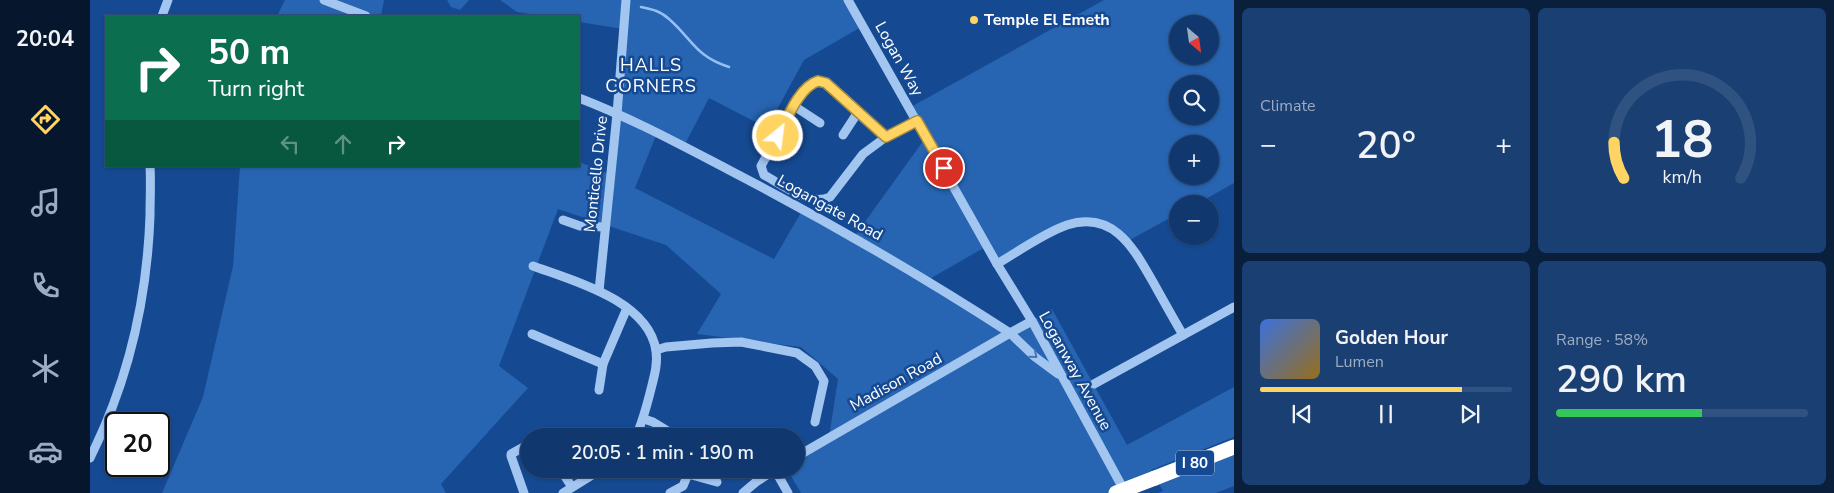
<!DOCTYPE html>
<html lang="en">
<head>
<meta charset="utf-8">
<style>
	body { margin:0; font-family:"Nunito Sans",sans-serif; background:#193f73; color:#f1f3f6; height:100vh; display:flex; flex-direction:column; font-size:19px; white-space:nowrap }
	* { box-sizing:border-box; margin:0 }
	p { font-size:16px; color:#9cacc2 }
	.icon { flex:none; width:28px; height:28px; fill:none; stroke:currentColor; stroke-width:2; stroke-linecap:round; stroke-linejoin:round }
	.map { position:relative; flex:1; overflow:hidden }
	.drawer { display:flex; flex-direction:column; gap:8px; padding:8px; background:#091f3c; width:600px }
	.drawer>* { flex:none }
	.banner { position:absolute; left:15px; top:15px; width:475px; height:152px; border-radius:0px; box-shadow:0 1px 4px #0004,0 0 0 1px #305281; background:#0b6e4f; color:#fff; overflow:hidden }
	.needle { width:32px; rotate:151deg }
	.controls { position:absolute; left:1079px; top:15px; display:grid; gap:10px }
	.controls a { display:grid; place-items:center; width:50px; height:50px; border-radius:50%; background:#10386e; box-shadow:0 1px 4px #0004,0 0 0 1px #305281; font-size:25px }
	.speed { position:absolute; left:15px; top:412px; display:flex; gap:10px; font-size:25px; font-weight:700; text-align:center }
	.speed>* { display:grid; place-content:center; width:65px; height:65px; border-radius:50%; background:#10386e; box-shadow:0 1px 4px #0004,0 0 0 1px #305281; line-height:1 }
	.speed .limit { border:2px solid #111; border-radius:8px; background:#fff; color:#111 }
	.pin { position:absolute; display:grid; place-items:center; width:42px; height:42px; color:#fff; margin:-21px; border:2px solid #fff; border-radius:50%; box-shadow:0 1px 5px #0007 }
	.me { position:absolute; width:55px; margin:-28px; rotate:29deg; stroke-linejoin:round; filter:drop-shadow(0 0 4px #0008) }
	.turn { display:flex; align-items:center; gap:18px; height:105px; padding:0 20px; font-size:22px }
	.turn .icon { width:65px; height:65px; stroke-width:2.5 }
	.turn b { display:block; font-size:35px; line-height:42px }
	.lanes { display:flex; align-items:center; height:48px; padding:0 20px; background:#0003; justify-content:center; gap:25px; direction:ltr }
	.lanes .off { opacity:.35 }
	.big { font-size:38px; font-weight:600; line-height:1.1 }
	.drawer .tile { flex:1; display:flex; flex-direction:column; justify-content:center; gap:8px; min-width:0; padding:0 18px; border-radius:8px; background:#193f73 }
	.drawer .dial { align-items:center; gap:0 }
	.dial svg { height:130px; overflow:visible; fill:none; stroke:#305281; stroke-width:7; stroke-linecap:round; text-anchor:middle }
	.dial text { fill:#f1f3f6; stroke:none }
	.song { display:flex; align-items:center; gap:15px }
	.cover { width:60px; height:60px; border-radius:8px; background:linear-gradient(135deg,hsl(220 70% 55%),hsl(40 70% 35%)) }
	.played { height:5px; border-radius:2px; background:linear-gradient(90deg,#ffd463 80%,#305281 80%) }
	.keys { display:flex; justify-content:space-around; direction:ltr }
	.heat { display:flex; justify-content:space-between; align-items:center; font-size:28px; direction:ltr }
	.charge { height:8px; border-radius:4px; background:linear-gradient(90deg,#34c759 58%,#305281 0) }
	.drawer .tiles { flex:1; display:grid; gap:8px; grid-template-columns:repeat(2,1fr) }
	.trip { position:absolute; left:430px; top:428px; width:285px; height:50px; border-radius:25px; background:#10386e; box-shadow:0 1px 4px #0004,0 0 0 1px #305281; font-weight:600; line-height:50px; text-align:center }
	main { display:flex; flex:1; min-height:0 }
	.tab-bar { display:flex; flex-direction:column; width:90px; justify-content:space-around; align-items:center; background:#06162c; color:#9cacc2 }
	.tab-bar .icon { width:35px; height:35px }
	.tab-bar .on { color:#ffd463 }
	.tab-bar b { font-size:22px; color:#f1f3f6 }
	.map>svg:first-child { display:block }
	.green { fill:#2764b1; fill-rule:evenodd }
	.lines { fill:none; stroke-linecap:round; stroke-linejoin:round }
	.stream { stroke:#96c0f4; stroke-width:2.5 }
	.minor { stroke:#a3c6f1; stroke-width:9 }
	.highway { stroke:#fff; stroke-width:15 }
	.highway-bridge { stroke:#fff; stroke-width:15 }
	.oneway { stroke:#4775b3 }
	.route-casing { stroke:#a68a40; stroke-width:12 }
	.route { stroke:#ffd463; stroke-width:9 }
	.poi-dot { fill:#ffd463; stroke:#154a92; stroke-width:2 }
	.labels { text-anchor:middle; dominant-baseline:central; stroke-width:5; stroke-linejoin:round; paint-order:stroke }
	.shield { fill:#154a92; stroke:#b9c9de; stroke-width:1 }
	.shield-label { font-size:15px; font-weight:bold; fill:#fff }
	.poi-label { font-size:16px; font-weight:bold; fill:#fff; stroke:#154a92; text-anchor:start }
	.street-label { font-size:16px; fill:#fff; stroke:#154a92 }
	.neighbourhood-label { font-size:18px; letter-spacing:1px; fill:#fff; stroke:#154a92 }
</style>
</head>
<body>
<main>
<nav class="tab-bar">
<b>20:04</b>
<svg class="icon on" aria-label="directions" viewBox="0 0 24 24"><path d="M12 3l9 9-9 9-9-9zM9 14v-3h6M13 9l2 2-2 2"/></svg>
<svg class="icon" aria-label="music" viewBox="0 0 24 24"><path d="M9 18V5l10-2v13"/><circle cx="6" cy="18" r="3"/><circle cx="16" cy="16" r="3"/></svg>
<svg class="icon" aria-label="phone" viewBox="0 0 24 24"><path d="M5 4h4l2 5-3 2q2 4 5 5l2-3 5 2v4C11 20 4 13 5 4z"/></svg>
<svg class="icon" aria-label="climate" viewBox="0 0 24 24"><path d="M12 3v18M4 7l16 10M4 17L20 7"/></svg>
<svg class="icon" aria-label="car" viewBox="0 0 24 24"><path d="M5 17H2v-5l4-1 3-4h7l3 4 3 1v5h-3M9 17h6M6 11h13"/><circle cx="7" cy="17" r="2"/><circle cx="17" cy="17" r="2"/></svg>
</nav>
<div class="map">
<svg width="1144" height="493" viewBox="0 0 1144 493">
	<rect width="100%" height="100%" fill="#154a92"/>
	<g class="green">
		<path d="M195,0h99l-3,16h-104z"/>
		<path d="M357,0h22l-9,10 -9,-3z"/>
		<path d="M410,0h348l15,26 -59,34 -37,68 -58,-30 -25,48 -27,-13 -22,55 139,71 29,-50 51,28 72,-100 -17,-29 195,-108h130v183l-37,21h-19l-1,10 -49,27 -21,-14 -35,-3 -75,40 -10,-18 -61,35 83,52 43,-24 75,136 107,-58v50l-83,33 4,8 -39,15h-315l-14,-24h9v-12l33,-20 9,-58 -37,-32 -104,-13 24,-40 -55,-49 -108,-36 -59,157 29,22 -87,96 5,9h-284l41,-96 30,-131 7,-100h339v-4l31,12 13,-145 -44,-7v-6h-36l-26,-4zM1088,24h32v32h-32zM1088,84h32v32h-32zM1088,144h32v32h-32z"/>
		<path d="M1144,455v31l-18,7h-58l5,-2 -4,-7z"/>
	</g>
	<g class="lines">
		<path class="stream" d="M551,7c10,2 20,4 28,12 23,20 27,38 60,48"/>
		<g class="minor">
			<path d="M234,0l42,16"/>
			<path d="M758,0l149,264 35,57 93,171"/>
			<path d="M72,16l6,-16"/>
			<path d="M489,98c52,20 100,46 150,72 96,50 190,104 281,163l22,-12"/>
			<path d="M704,106l26,17"/>
			<path d="M753,135l15,-23"/>
			<path d="M796,137l-60,-54 -8,-2 -11,5 -6,8 -40,72 3,9c19,10 45,32 66,22l33,-43 23,-17 31,-16"/>
			<path d="M473,220l17,6 25,1"/>
			<path d="M907,264c22,-13 47,-31 70,-39 47,-15 67,24 86,57 10,18 20,36 30,53"/>
			<path d="M443,266c41,15 116,35 123,85 2,13 -2,26 -5,38 -4,16 -8,32 -15,47"/>
			<path d="M509,291l18,-177 9,-114"/>
			<path d="M442,334l71,30 24,-56"/>
			<path d="M566,350l10,-3 46,-4 29,-1 56,11 18,13 9,15 -9,41"/>
			<path d="M1004,384l140,-77"/>
			<path d="M509,390l4,-26"/>
			<path d="M554,419l9,3 23,14"/>
			<path d="M706,457l214,-124 25,24 23,17"/>
			<path d="M0,458c38,-76 57,-158 60,-242 0,-17 1,-33 0,-50"/>
			<path d="M470,469l12,18"/>
			<path d="M596,469l2,5 29,8"/>
			<path d="M685,470l13,23"/>
			<path d="M434,493l-13,-37v-2l18,-10"/>
			<path d="M473,493l39,-24"/>
			<path d="M580,493l13,-7 5,-12"/>
			<path d="M653,493l13,-11 20,-13"/>
		</g>
		<path class="highway" d="M1065,478l79,-31"/>
		<path class="highway-bridge" d="M1026,493l39,-15"/>
	</g>
	<defs><path id="oneway-chevron" d="M-2-3.5L2.5 0L-2 3.5" fill="none" stroke-width="1.6" stroke-linecap="round" stroke-linejoin="round" transform="scale(1.25)"/></defs>
	<use class="oneway" href="#oneway-chevron" transform="translate(944 355) rotate(40)"/>
	<g class="lines">
		<g class="route-casing">
			<path id="route" d="M688,136c9,-17 21,-49 40,-55l8,2 60,54 31,-16 27,47"/>
		</g>
		<use href="#route" class="route"/>
	</g>
	<circle class="poi-dot" cx="884" cy="20" r="5"/>
	<g class="labels">
		<rect class="shield" x="1086" y="450.5" width="38" height="25" rx="4"/>
		<g class="shield-label">
			<text x="1105" y="463">I 80</text>
		</g>
		<g class="poi-label">
			<text x="894" y="20">Temple El Emeth</text>
		</g>
		<g class="street-label">
			<text transform="translate(809 59) rotate(61)">Logan Way</text>
			<text transform="translate(506 174) rotate(-84)">Monticello Drive</text>
			<text transform="translate(740 208) rotate(29)">Logangate Road</text>
			<text transform="translate(985 371) rotate(61)">Loganway Avenue</text>
			<text transform="translate(806 382) rotate(-29)">Madison Road</text>
		</g>
		<g class="neighbourhood-label">
			<text x="561" y="65">HALLS<tspan x="561" dy="21">CORNERS</tspan></text>
		</g>
	</g>
</svg>
<div class="controls">
<a><svg class="needle" viewBox="-14 -14 28 28"><path d="M0-13l5 13h-10z" fill="#e53935"/><path d="M0 13l5-13h-10z" fill="#9cacc2"/></svg></a>
<a><svg class="icon" aria-label="search" viewBox="0 0 24 24"><circle cx="10" cy="10" r="6"/><path d="M15 15l6 6"/></svg></a>
<a>+</a>
<a>−</a>
</div>
<div class="speed"><div class="limit">20</div></div>
<div class="pin" style="left:854px;top:168px;background:#d93025"><svg class="icon" aria-label="arrive" viewBox="0 0 24 24"><path d="M6 21V4h12l-3 4 3 4H6"/></svg></div>
<svg class="me" style="left:688px;top:136px" viewBox="-20 -20 40 40"><circle r="17" fill="#ffd463" stroke="#fff" stroke-width="3"/><path d="M0-11L8 9 0 5-8 9z" fill="#fff"/></svg>
<div class="trip">20:05 · 1 min · 190 m</div>
<div class="banner">
<div class="turn"><svg class="icon" aria-label="right" viewBox="0 0 24 24"><path d="M7 20v-9h11M14 6l5 5-5 5"/></svg><div><b>50 m</b>Turn right</div></div>
<div class="lanes"><svg class="icon off" aria-label="left" viewBox="0 0 24 24"><path d="M17 20v-9H6M10 6l-5 5 5 5"/></svg><svg class="icon off" aria-label="ahead" viewBox="0 0 24 24"><path d="M12 20V5M6 11l6-6 6 6"/></svg><svg class="icon" aria-label="right" viewBox="0 0 24 24"><path d="M7 20v-9h11M14 6l5 5-5 5"/></svg></div>
</div>
</div>
<section class="drawer">
<div class="tiles">
<div class="tile"><p>Climate</p>
<div class="heat"><a>−</a><b class="big">20°</b><a>+</a></div>
</div>
<div class="tile dial"><svg viewBox="0 0 100 80">
<path d="M14 69A42 42 0 1 1 86 69"/>
<path d="M14 69A42 42 0 0 1 8 47" stroke="#ffd463"/>
<text x="50" y="56" font-size="32" font-weight="700">18</text>
<text x="50" y="72" font-size="11">km/h</text>
</svg></div>
<div class="tile">
<div class="song"><i class="cover"></i><div><b>Golden Hour</b><p>Lumen</p></div></div>
<div class="played"></div>
<div class="keys"><svg class="icon" aria-label="previous" viewBox="0 0 24 24"><path d="M18 5L8 12l10 7zM5 5v14"/></svg><svg class="icon" aria-label="pause" viewBox="0 0 24 24"><path d="M8 5v14M16 5v14"/></svg><svg class="icon" aria-label="next" viewBox="0 0 24 24"><path d="M6 5l10 7-10 7zM19 5v14"/></svg></div>
</div>
<div class="tile"><p>Range · 58%</p><b class="big">290 km</b><div class="charge"></div></div>
</div>
</section>
</main>
</body>
</html>
